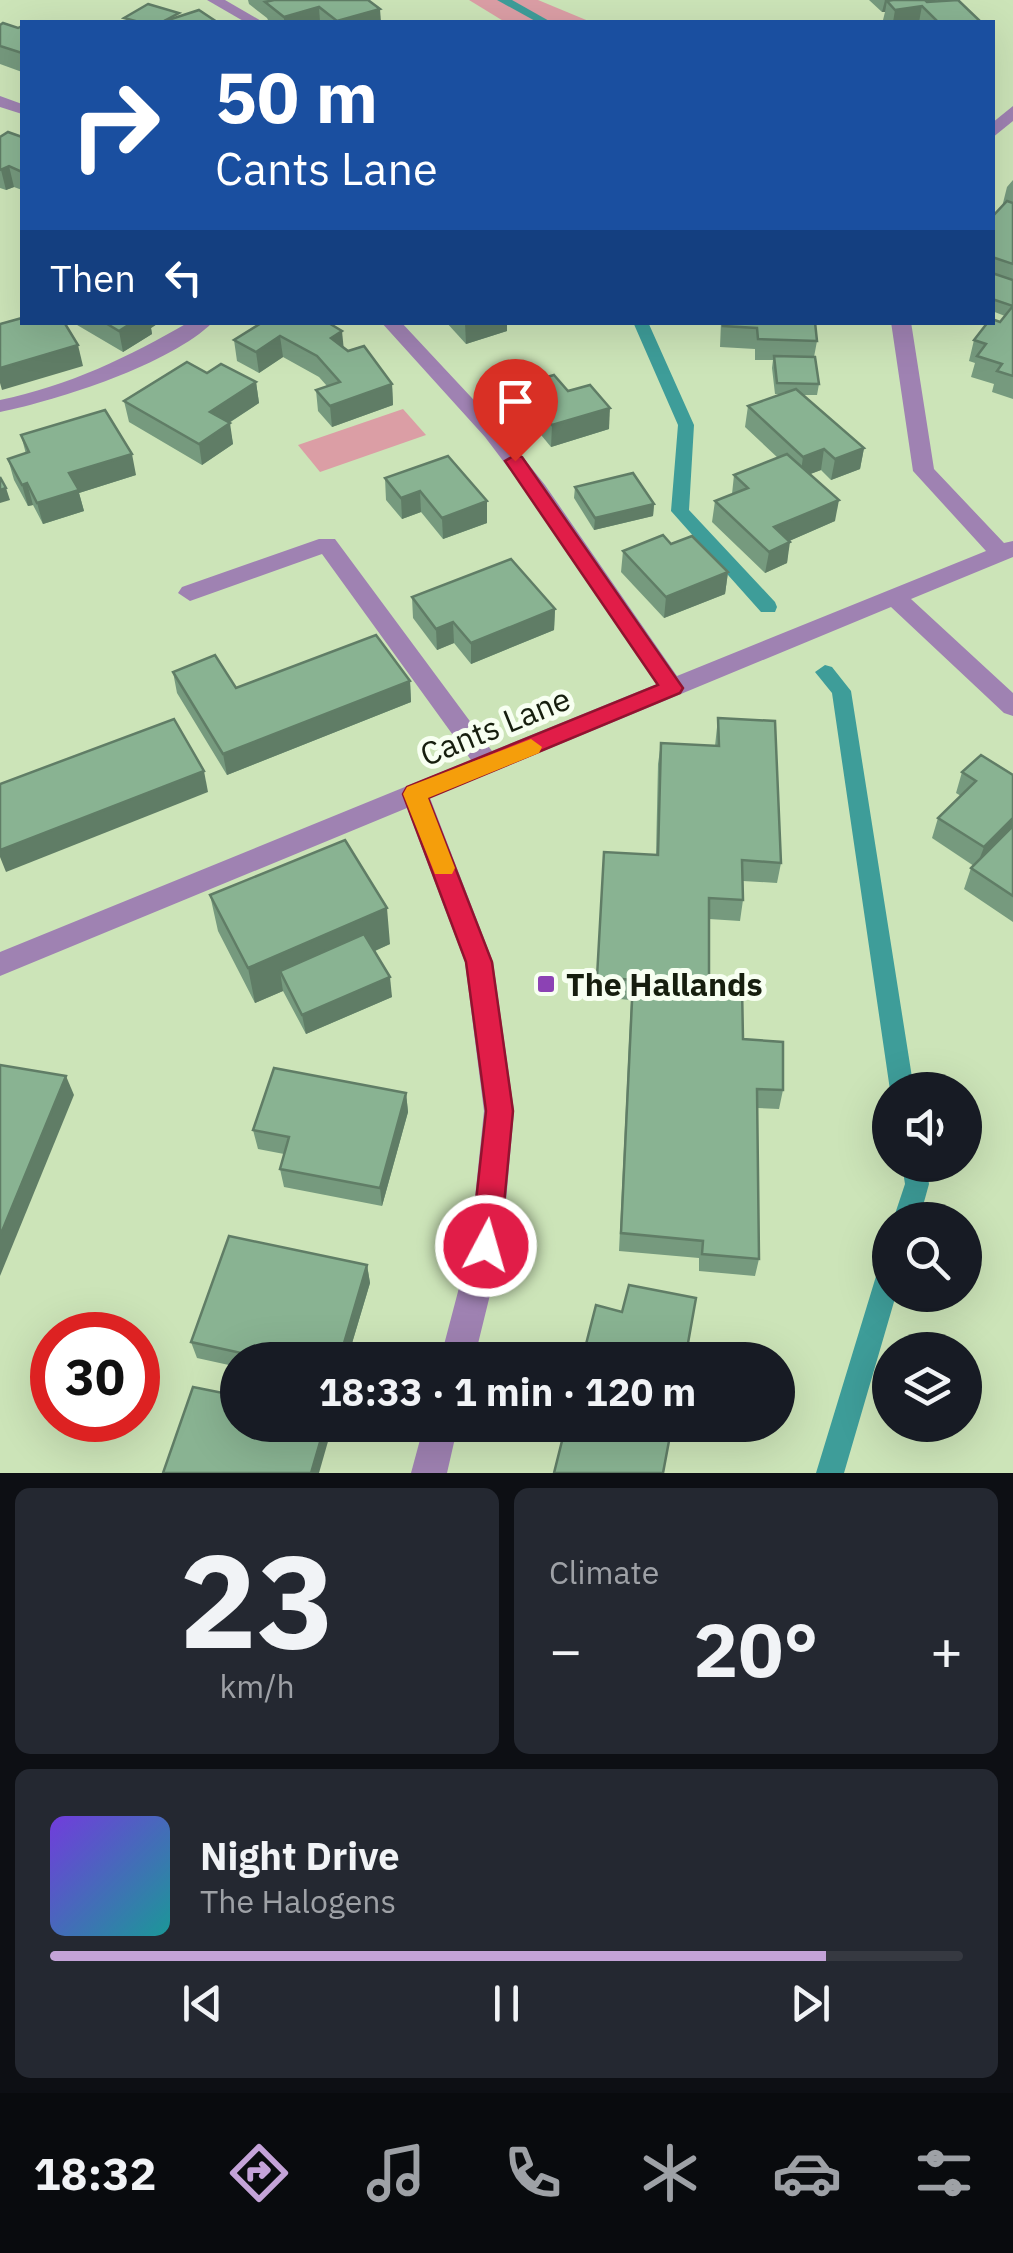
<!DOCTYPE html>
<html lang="en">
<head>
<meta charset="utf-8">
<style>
	body { margin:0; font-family:"IBM Plex Sans",sans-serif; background:#242831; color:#f1f3f6; height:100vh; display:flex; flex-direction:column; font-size:38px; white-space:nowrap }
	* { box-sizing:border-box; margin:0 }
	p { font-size:32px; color:#9ea1a6 }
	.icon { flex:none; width:55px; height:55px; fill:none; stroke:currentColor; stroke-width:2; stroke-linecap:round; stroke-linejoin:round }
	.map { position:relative; height:1473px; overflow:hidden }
	.panel { display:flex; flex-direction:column; gap:15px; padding:15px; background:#0d0f14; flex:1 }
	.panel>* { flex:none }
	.hud { position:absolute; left:20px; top:20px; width:975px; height:305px; border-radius:0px; box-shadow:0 10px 40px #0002; background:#1a4fa0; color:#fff; overflow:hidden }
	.controls { position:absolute; left:872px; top:1072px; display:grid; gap:20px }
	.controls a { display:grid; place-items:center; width:110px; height:110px; border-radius:50%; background:#171b24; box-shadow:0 10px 40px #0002; font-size:50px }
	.speed { position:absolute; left:30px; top:1312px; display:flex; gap:20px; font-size:50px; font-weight:700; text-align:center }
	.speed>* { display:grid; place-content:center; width:130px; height:130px; border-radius:50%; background:#171b24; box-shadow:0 10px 40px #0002; line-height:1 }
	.speed .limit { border:15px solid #d22; background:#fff; color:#111 }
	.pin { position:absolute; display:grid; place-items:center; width:85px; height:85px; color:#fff; margin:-102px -42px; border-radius:50% 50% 50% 0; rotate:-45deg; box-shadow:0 0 10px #0007 }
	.pin .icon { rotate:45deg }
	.me { position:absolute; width:110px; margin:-55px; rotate:6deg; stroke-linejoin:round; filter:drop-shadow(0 0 8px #0008) }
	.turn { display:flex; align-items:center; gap:35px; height:210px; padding:0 30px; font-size:45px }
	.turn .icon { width:130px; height:130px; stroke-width:2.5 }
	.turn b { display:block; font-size:70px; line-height:85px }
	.then { display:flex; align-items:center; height:95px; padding:0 30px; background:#0003; gap:20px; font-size:38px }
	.big { font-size:75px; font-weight:700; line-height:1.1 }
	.panel .tile { flex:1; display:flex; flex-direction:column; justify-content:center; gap:15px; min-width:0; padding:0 35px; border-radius:15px; background:#242831 }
	.panel .dial { align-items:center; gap:0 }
	.dial b { font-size:130px; line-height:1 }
	.song { display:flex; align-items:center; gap:30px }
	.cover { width:120px; height:120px; border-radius:15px; background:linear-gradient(135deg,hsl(260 70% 55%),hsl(180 70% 35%)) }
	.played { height:10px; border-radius:5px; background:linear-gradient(90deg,#c4a3d8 85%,#363941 85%) }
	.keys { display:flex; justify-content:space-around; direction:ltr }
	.heat { display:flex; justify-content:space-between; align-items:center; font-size:55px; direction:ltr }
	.panel .tiles { flex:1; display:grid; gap:15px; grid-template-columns:1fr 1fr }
	.tile:last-child { grid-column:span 2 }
	.trip { position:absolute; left:220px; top:1342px; width:575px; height:100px; border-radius:50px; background:#171b24; box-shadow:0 10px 40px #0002; font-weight:700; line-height:100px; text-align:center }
	.tabs { display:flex; height:160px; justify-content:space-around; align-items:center; background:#090b0e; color:#9ea1a6 }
	.tabs .icon { width:70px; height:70px }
	.tabs .on { color:#c4a3d8 }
	.tabs b { font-size:45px; color:#f1f3f6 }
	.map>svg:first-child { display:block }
	.green { fill:#db9ea5 }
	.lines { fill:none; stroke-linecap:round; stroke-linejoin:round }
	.stream { fill:#3e9d99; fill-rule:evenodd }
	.minor { fill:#9f82b2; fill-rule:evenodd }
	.wall { fill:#769a7e }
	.shaded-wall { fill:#607d66 }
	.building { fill:#89b392; stroke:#607d66; stroke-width:2.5 }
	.route { fill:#e11d48; stroke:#92132f; stroke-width:2.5 }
	.slow { fill:#f59e0b }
	.poi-dot { fill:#8c42b4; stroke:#f7fff1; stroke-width:4 }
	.labels { text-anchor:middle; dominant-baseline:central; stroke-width:10; stroke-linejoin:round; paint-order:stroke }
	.street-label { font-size:32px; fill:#161e0e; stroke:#f7fff1 }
	.poi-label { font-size:32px; font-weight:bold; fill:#161e0e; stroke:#f7fff1; text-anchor:start }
</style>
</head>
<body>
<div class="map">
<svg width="1013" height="1473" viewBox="0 0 1013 1473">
	<rect width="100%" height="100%" fill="#cce4b8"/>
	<g class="green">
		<path d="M469,0h69l53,22h-86z"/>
		<path d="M403,409l23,26 -106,37 -22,-27z"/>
	</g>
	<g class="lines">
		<g class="stream">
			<path d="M497,0h15l39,22h-14z"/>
			<path d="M633,322h15l46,103 -5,85 86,92 2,5 -2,5h-14l-90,-101 7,-86z"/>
			<path d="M825,665l7,2 19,24 63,399h-24l-58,-397 -17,-21z"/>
			<path d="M902,1165h24l3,19 -10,36h-26l12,-36z"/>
			<path d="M890,1261v34h6l-52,178h-28l61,-200 4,-9z"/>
		</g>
		<g class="minor">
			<path d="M207,0h18l38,22h-18z"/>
			<path d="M0,96l22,8v10l-22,-7z"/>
			<path d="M1013,106v15l-21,17v-15z"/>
			<path d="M189,322h24c-42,42 -154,78 -213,90v-12c68,-14 129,-43 189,-78z"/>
			<path d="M381,322h20l98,105 46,58 132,191 309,-125 -73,-80 -22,-149h20l23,147 70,74 9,-2v16l-102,42 102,94v23l-9,-3 -113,-106 -461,191 63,164 21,149 -12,135 -28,114h-34l30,-114 14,-135 -19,-149 -58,-154 -407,168v-24l471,-192 -149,-206 -132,47 -12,-8 4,-6 137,-48h16l157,212 165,-67 -128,-189 -44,-58z"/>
			<path d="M424,1425h34l-11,48h-36z"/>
		</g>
	</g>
	<g class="wall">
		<path d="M248,0h120l13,22h-112l-2,-4 -18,-14z"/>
		<path d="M869,0h68l44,22h-95l-3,-2 2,-8h-3z"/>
		<path d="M0,25l18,3 4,-2v46l-22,-8z"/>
		<path d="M0,137h22v53l-8,-3 -8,3 -6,-2z"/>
		<path d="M1013,180v219l-21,-7 2,-8 -23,-7 4,-14 -6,-2 5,-21 26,-18 5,-6 -13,-5v-94l10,-10 5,-20z"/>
		<path d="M72,322h88l-9,6 1,6 -29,18z"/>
		<path d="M263,322l80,26 49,36 1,21 -61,22 -14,-16 -2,-21 11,-4 -8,-9 -36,-20 -24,16 -22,-12 -3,-21z"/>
		<path d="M446,322h61v9l-41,13z"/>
		<path d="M721,322h94l2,19 -3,16 5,27 -2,11h-13l60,53 -4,21 -29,11 -10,-10 -11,4 25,47 -46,20 -2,22 -22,10 -53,-51 3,-21 17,-7 2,-19 44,-17 -33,-31 3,-21 33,-12h-6l-3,-26 1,-8h-18v-11l-35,-2z"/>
		<path d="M207,373l49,9 3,21 -30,20 4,21 -31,21 -73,-43 -5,-21z"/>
		<path d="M519,385l49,6 41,38 -58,18 -33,-40z"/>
		<path d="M21,435l115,40 -57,18 5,18 -41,13 -10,-19 -5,1 -14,-26 -6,-21 18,-5z"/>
		<path d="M385,478l102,23v22l-44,16 -22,-27 -19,7 -16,-19z"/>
		<path d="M575,487l79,17 -1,12 -59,14 -20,-32z"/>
		<path d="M671,544l57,28 -3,22 -61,24 -43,-46 2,-21z"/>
		<path d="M412,597l143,12 -1,21 -83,34 -17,-21 -17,7 -24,-32z"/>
		<path d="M173,672l63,16 174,-7 1,21 -184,73 -50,-82z"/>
		<path d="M718,718l63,145 -4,20 -34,-2v19l-3,21 -31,-2v66l34,54 40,51 -4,19 -22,-1 2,151 -4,17 -56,-5v-13l-80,-7 12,-251 -35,-3 8,-145 52,3 2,-91 3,-21 54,3z"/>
		<path d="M962,772l51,3v147l-49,-33 7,-21 3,-2 -42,-28 6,-20 23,-22 -5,-3z"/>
		<path d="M210,895l180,49 -15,7 17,46 -86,37 -23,-43 -28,12 -37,-72z"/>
		<path d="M406,1093l2,19 -26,94 -98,-19 -4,-18 4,-15 -26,-5 -5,-19z"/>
		<path d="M367,1265l3,18 -23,77h-109v7l-41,-9 -6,-16z"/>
	</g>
	<g class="shaded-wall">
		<path d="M885,0h52l-15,6 -3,16h-26l2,-12 -8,-9 -2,11h-3z"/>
		<path d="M319,7l1,15h-36v-5z"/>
		<path d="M380,9l1,13h-44v-1z"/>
		<path d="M9,166l5,21 -8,3 -5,-20z"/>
		<path d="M133,322h27l-9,6 1,6 -29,18 -4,-21z"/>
		<path d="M468,322h39v9l-41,13 -1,-21z"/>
		<path d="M342,331l2,20 -13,-13z"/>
		<path d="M280,336l3,21 -24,16 -3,-21z"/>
		<path d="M78,345l5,21 -81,24 -2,-7v-15z"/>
		<path d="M256,382l3,21 -46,30 -3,-21z"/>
		<path d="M392,384l1,21 -61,22 -2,-21z"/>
		<path d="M610,408l-1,21 -58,18 1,-22z"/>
		<path d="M230,423l3,21 -31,21 -3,-21z"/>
		<path d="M864,448l-4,21 -29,11 4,-21z"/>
		<path d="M824,449l-3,21 -21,8 3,-21z"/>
		<path d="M132,454l4,21 -57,18 5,18 -41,13 -6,-21 32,-30z"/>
		<path d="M27,483l6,22 -5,1 -6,-21z"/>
		<path d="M6,488l4,12 -10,3v-13z"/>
		<path d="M420,491l1,21 -19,7 -1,-21z"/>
		<path d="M839,500l-4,21 -64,28 3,-22z"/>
		<path d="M487,501v22l-44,16 -1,-21z"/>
		<path d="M654,504l-1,12 -59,14 1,-12z"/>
		<path d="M790,542l-3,21 -22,10 4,-21z"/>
		<path d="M728,572l-3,22 -61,24 2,-21z"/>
		<path d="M555,609l-1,21 -83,34v-21z"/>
		<path d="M453,622l1,21 -17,7 -1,-21z"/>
		<path d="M410,681l1,21 -184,73 -4,-21z"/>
		<path d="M204,771l4,21 -202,80 -6,-15v-7z"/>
		<path d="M1013,818v13l-37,37 8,-21z"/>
		<path d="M387,908l3,36 -101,45 -9,-18 3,20 -28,12 -7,-35z"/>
		<path d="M390,977l2,20 -86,37 -4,-19z"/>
		<path d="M66,1076l8,19 -74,181v-40z"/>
		<path d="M406,1093l2,19 -26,94 -2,-18z"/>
		<path d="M367,1265l3,18 -23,77h-8z"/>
		<path d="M325,1425h4l2,6 -12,42h-8z"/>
	</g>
	<g class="building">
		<path d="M274,0h94l12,9 -43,12 -18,-14 -35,10 -19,-15z"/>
		<path d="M893,0h32l2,2 31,-2 23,22h-43l-16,-16 -27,4 -8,-9z"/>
		<path d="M148,4l31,9 -17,9h-23l-15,-4z"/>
		<path d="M199,10l18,12h-55z"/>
		<path d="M3,23l15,5 4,-2v27l-22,-7v-21z"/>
		<path d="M8,132l14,5v35l-13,-6 -9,4v-33z"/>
		<path d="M1007,201l6,2v61l-21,-7v-40z"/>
		<path d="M992,273l21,7v26l-21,-7z"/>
		<path d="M1012,307l1,1v68l-16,-5 5,-7 -25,-8 9,-12 -12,-4 14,-18h4v-3l8,3z"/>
		<path d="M22,318v4h42l14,23 -78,23v-44z"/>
		<path d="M104,322h29l-14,9z"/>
		<path d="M263,322h64l15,9 -11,7 17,13 16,-5 28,38 -62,22 -14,-16 24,-8 -23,-26 -37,-20 -24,16 -22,-12z"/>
		<path d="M723,322h92l2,19 -59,-2 -1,-11 -34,-2z"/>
		<path d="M774,356l41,1 4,27 -42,-1z"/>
		<path d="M187,362l20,11 14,-9 35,18 -46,30 20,11 -31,21 -75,-43z"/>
		<path d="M554,375l14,16 22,-6 20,23 -58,17 -33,-40z"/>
		<path d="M796,389l68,59 -29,11 -11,-10 -21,8 -55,-51z"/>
		<path d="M105,410l27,44 -63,19 10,17 -42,13 -10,-20 -5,2 -14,-26 21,-7 -8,-17z"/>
		<path d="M787,454l52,46 -65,27 16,15 -21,10 -54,-51 33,-13 -14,-13z"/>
		<path d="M448,456l39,45 -45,17 -22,-27 -19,7 -16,-20z"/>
		<path d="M633,473l21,31 -59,14 -20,-31z"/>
		<path d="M0,477l6,11 -6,2z"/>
		<path d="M663,535l8,9 21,-8 36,36 -62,25 -43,-46z"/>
		<path d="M511,559l44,50 -84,34 -18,-21 -17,7 -24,-32z"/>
		<path d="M376,635l34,46 -187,73 -50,-82 42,-17 21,33z"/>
		<path d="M718,718l57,3 6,142 -39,-3 1,40 -34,-2v87l33,2 1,52 40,3v48l-26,-1 2,170 -57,-5 1,-13 -82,-8 12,-253 -36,-3 7,-125 54,3 3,-112 58,3z"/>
		<path d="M174,719l30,52 -204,79v-66z"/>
		<path d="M981,755l32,20v43l-29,29 -46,-29 38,-37 -14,-9z"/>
		<path d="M1013,826v70l-42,-28z"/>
		<path d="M345,840l42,68 -139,60 -38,-73z"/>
		<path d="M364,934l26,43 -88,38 -22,-44z"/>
		<path d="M0,1065l66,11 -66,160z"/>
		<path d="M274,1068l132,25 -26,95 -100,-19 9,-32 -36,-7z"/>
		<path d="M229,1236l138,29 -28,95h-66l-82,-18z"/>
		<path d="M629,1285l67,13 -11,62h-103l14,-55 26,7z"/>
		<path d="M193,1387l45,9v29h87l-14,48h-148z"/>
		<path d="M566,1425h106l-9,48h-109z"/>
	</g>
	<path class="route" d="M515,455l7,2 161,231 -3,5 -252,105 64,164 21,149 -13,135 -4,10 -10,4 -11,-4 -4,-10 15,-135 -20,-149 -63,-168 4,-7 251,-102 -153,-224z"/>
	<path class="slow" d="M531,739l11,8 -3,6 -111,45 27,70 -3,6h-17l-32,-80 4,-7z"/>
	<rect class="poi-dot" x="536" y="974" width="20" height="20" rx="5"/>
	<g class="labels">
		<g class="street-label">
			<text transform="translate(495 726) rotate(-22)">Cants Lane</text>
		</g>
		<g class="poi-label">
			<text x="566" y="984">The Hallands</text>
		</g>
	</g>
</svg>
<div class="controls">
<a><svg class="icon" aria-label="sound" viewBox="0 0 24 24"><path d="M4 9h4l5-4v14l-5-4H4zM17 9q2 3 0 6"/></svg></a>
<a><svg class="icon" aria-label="search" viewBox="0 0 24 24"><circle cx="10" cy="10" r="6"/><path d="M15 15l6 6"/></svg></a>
<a><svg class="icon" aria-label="layers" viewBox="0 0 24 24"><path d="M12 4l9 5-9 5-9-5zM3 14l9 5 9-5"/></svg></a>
</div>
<div class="speed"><div class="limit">30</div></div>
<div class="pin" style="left:515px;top:461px;background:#d93025"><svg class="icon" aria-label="arrive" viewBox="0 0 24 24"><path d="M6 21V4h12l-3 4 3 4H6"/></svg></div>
<svg class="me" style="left:486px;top:1246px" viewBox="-20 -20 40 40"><circle r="17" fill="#e11d48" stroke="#fff" stroke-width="3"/><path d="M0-11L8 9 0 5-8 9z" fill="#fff"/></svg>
<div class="trip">18:33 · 1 min · 120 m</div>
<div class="hud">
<div class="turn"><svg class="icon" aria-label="right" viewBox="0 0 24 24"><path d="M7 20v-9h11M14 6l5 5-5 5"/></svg><div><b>50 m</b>Cants Lane</div></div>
<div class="then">Then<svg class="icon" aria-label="left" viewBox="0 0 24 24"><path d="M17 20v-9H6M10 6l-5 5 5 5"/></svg></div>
</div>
</div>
<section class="panel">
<div class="tiles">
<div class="tile dial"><b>23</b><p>km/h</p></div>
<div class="tile"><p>Climate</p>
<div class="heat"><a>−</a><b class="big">20°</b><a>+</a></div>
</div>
<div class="tile">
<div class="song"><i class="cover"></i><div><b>Night Drive</b><p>The Halogens</p></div></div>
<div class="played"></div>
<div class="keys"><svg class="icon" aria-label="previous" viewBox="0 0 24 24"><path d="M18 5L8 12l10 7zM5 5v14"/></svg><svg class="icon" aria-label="pause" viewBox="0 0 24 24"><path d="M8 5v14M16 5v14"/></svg><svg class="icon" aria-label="next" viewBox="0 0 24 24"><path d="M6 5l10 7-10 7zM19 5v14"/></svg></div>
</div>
</div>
</section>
<nav class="tabs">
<b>18:32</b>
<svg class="icon on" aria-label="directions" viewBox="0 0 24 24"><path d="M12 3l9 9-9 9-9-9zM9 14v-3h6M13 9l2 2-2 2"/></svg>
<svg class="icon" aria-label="music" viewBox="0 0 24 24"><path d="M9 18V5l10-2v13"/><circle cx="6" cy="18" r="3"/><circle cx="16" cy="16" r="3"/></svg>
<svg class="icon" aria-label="phone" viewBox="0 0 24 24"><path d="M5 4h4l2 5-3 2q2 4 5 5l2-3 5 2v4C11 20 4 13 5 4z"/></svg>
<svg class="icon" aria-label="climate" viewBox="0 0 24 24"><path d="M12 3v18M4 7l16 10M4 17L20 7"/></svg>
<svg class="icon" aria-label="car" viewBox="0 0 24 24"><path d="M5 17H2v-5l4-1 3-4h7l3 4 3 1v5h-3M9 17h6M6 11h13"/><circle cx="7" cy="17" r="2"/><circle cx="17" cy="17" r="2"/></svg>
<svg class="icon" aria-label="filters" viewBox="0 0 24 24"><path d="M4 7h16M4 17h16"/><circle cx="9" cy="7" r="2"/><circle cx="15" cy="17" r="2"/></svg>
</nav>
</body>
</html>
